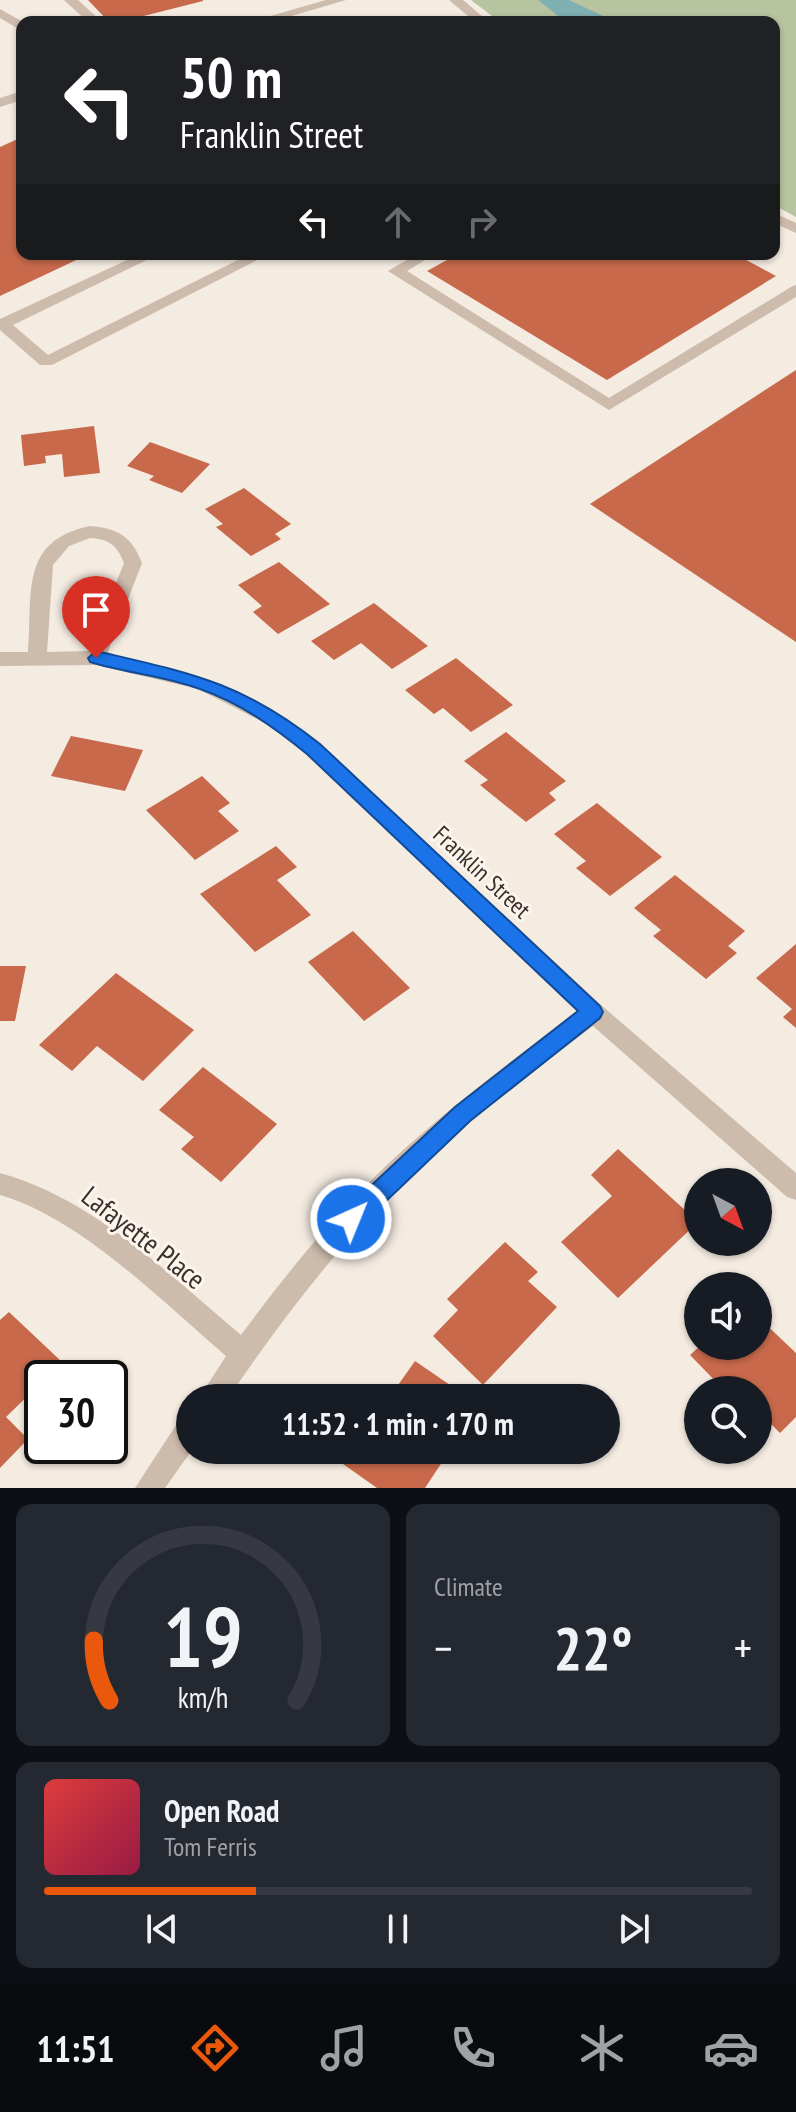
<!DOCTYPE html>
<html lang="en">
<head>
<meta charset="utf-8">
<style>
	body { margin:0; font-family:"PT Sans Narrow",sans-serif; background:#242831; color:#f1f3f6; height:100vh; display:flex; flex-direction:column; font-size:30px; white-space:nowrap }
	* { box-sizing:border-box; margin:0 }
	p { font-size:26px; color:#9ea1a6 }
	.icon { flex:none; width:44px; height:44px; fill:none; stroke:currentColor; stroke-width:2; stroke-linecap:round; stroke-linejoin:round }
	.map { position:relative; height:1488px; overflow:hidden }
	.side { display:flex; flex-direction:column; gap:16px; padding:16px; background:#0d0f14; flex:1 }
	.side>* { flex:none }
	.banner { position:absolute; left:16px; top:16px; width:764px; height:244px; border-radius:16px; box-shadow:0 2px 6px #0004; background:#202124; color:#fff; overflow:hidden }
	.needle { width:52px; rotate:139deg }
	.controls { position:absolute; left:684px; top:1168px; display:grid; gap:16px }
	.controls a { display:grid; place-items:center; width:88px; height:88px; border-radius:50%; background:#171b24; box-shadow:0 2px 6px #0004; font-size:40px }
	.speed { position:absolute; left:24px; top:1360px; display:flex; gap:16px; font-size:40px; font-weight:700; text-align:center }
	.speed>* { display:grid; place-content:center; width:104px; height:104px; border-radius:50%; background:#171b24; box-shadow:0 2px 6px #0004; line-height:1 }
	.speed .limit { border:4px solid #111; border-radius:12px; background:#fff; color:#111 }
	.pin { position:absolute; display:grid; place-items:center; width:68px; height:68px; color:#fff; margin:-82px -34px; border-radius:50% 50% 50% 0; rotate:-45deg; box-shadow:0 0 8px #0007 }
	.pin .icon { rotate:45deg }
	.me { position:absolute; width:88px; margin:-44px; rotate:44deg; stroke-linejoin:round; filter:drop-shadow(0 0 6px #0008) }
	.turn { display:flex; align-items:center; gap:28px; height:168px; padding:0 32px; font-size:36px }
	.turn .icon { width:104px; height:104px; stroke-width:2.5 }
	.turn b { display:block; font-size:56px; line-height:68px }
	.lanes { display:flex; align-items:center; height:76px; padding:0 32px; background:#0003; justify-content:center; gap:40px; direction:ltr }
	.lanes .off { opacity:.35 }
	.big { font-size:60px; font-weight:700; line-height:1.1 }
	.side .card { flex:1; display:flex; flex-direction:column; justify-content:center; gap:12px; min-width:0; padding:0 28px; border-radius:16px; background:#242831 }
	.side .dial { align-items:center; gap:0 }
	.dial svg { height:208px; overflow:visible; fill:none; stroke:#363941; stroke-width:7; stroke-linecap:round; text-anchor:middle }
	.dial text { fill:#f1f3f6; stroke:none }
	.song { display:flex; align-items:center; gap:24px }
	.cover { width:96px; height:96px; border-radius:12px; background:linear-gradient(135deg,hsl(0 70% 55%),hsl(340 70% 35%)) }
	.played { height:8px; border-radius:4px; background:linear-gradient(90deg,#ea580c 30%,#363941 30%) }
	.keys { display:flex; justify-content:space-around; direction:ltr }
	.heat { display:flex; justify-content:space-between; align-items:center; font-size:44px; direction:ltr }
	.side .tiles { flex:1; display:grid; gap:16px; grid-template-columns:1fr 1fr }
	.card:last-child { grid-column:span 2 }
	.trip { position:absolute; left:176px; top:1384px; width:444px; height:80px; border-radius:40px; background:#171b24; box-shadow:0 2px 6px #0004; font-weight:700; line-height:80px; text-align:center }
	.menu { display:flex; height:128px; justify-content:space-around; align-items:center; background:#090b0e; color:#9ea1a6 }
	.menu .icon { width:56px; height:56px }
	.menu .on { color:#ea580c }
	.menu b { font-size:36px; color:#f1f3f6 }
	.map>svg:first-child { display:block }
	.green { fill:#b8c4a0 }
	.water { fill:#7fb0b2 }
	.building { fill:#c8694b }
	.lines { fill:none; stroke-linecap:round; stroke-linejoin:round }
	.service { fill:#cdbbac; fill-rule:evenodd }
	.minor { fill:#cdbbac; fill-rule:evenodd }
	.route { fill:#1a73e8; stroke:#114b97; stroke-width:2 }
	.labels { text-anchor:middle; dominant-baseline:central; stroke-width:6; stroke-linejoin:round; paint-order:stroke }
	.street-label { font-size:24px; fill:#3b302b; stroke:#fbf5ee }
	.near-street-label { font-size:28px; fill:#3b302b; stroke:#fbf5ee }
</style>
</head>
<body>
<div class="map">
<svg width="796" height="1488" viewBox="0 0 796 1488">
	<rect width="100%" height="100%" fill="#f4ebe1"/>
	<path class="green" d="M471,0h325v217l-22,-12v-183h-274z"/>
	<path class="water" d="M538,0h31l47,22h-50z"/>
	<g class="building">
		<path d="M88,0h115v1l-83,21h-11z"/>
		<path d="M22,137v117h67l-89,42v-149z"/>
		<path d="M458,254h277l41,22 -169,104 -180,-109z"/>
		<path d="M796,370v272l-206,-138z"/>
		<path d="M94,426l6,47 -36,4 -2,-23 -17,2 1,7 -22,3 -3,-31z"/>
		<path d="M150,442l60,22 -28,29 -33,-13 5,-4 -27,-10z"/>
		<path d="M244,488l47,36 -16,10 6,5 -30,17 -35,-29 7,-3 -18,-15z"/>
		<path d="M279,562l51,42 -52,30 -25,-22 9,-6 -24,-21z"/>
		<path d="M374,603l54,43 -36,23 -31,-26 -27,17 -23,-19z"/>
		<path d="M456,658l57,47 -42,27 -28,-24 -9,6 -29,-24z"/>
		<path d="M506,732l60,49 -17,12 7,7 -30,22 -46,-37 8,-5 -24,-19z"/>
		<path d="M71,736l72,14 -18,41 -74,-15z"/>
		<path d="M202,776l28,27 -12,8 21,20 -44,29 -49,-50z"/>
		<path d="M597,803l65,54 -52,39 -34,-28 10,-7 -32,-27z"/>
		<path d="M276,846l21,21 -20,13 34,35 -56,37 -55,-58z"/>
		<path d="M675,875l70,56 -17,15 9,7 -31,26 -53,-43 8,-6 -27,-22z"/>
		<path d="M353,931l57,57 -46,33 -56,-59z"/>
		<path d="M796,944v84l-13,-11 9,-8 -36,-31z"/>
		<path d="M0,966h26l-11,55h-15z"/>
		<path d="M116,973l78,57 -51,51 -46,-35 -25,25 -33,-26z"/>
		<path d="M203,1067l74,57 -56,58 -40,-33 13,-12 -35,-27z"/>
		<path d="M618,1149l80,73 -80,76 -57,-56 51,-46 -21,-21z"/>
		<path d="M505,1242l33,30 -10,9 29,26 -74,78 -50,-49 25,-26 -11,-11z"/>
		<path d="M9,1312l53,50 -20,16v4l-36,35 22,22 -28,29v-148z"/>
		<path d="M758,1317l38,36v64l-16,16 -22,-22v-21h-34l-34,-35 10,-9h58z"/>
		<path d="M415,1361l54,37h-80z"/>
		<path d="M353,1450h97l-25,38h-48l-34,-24z"/>
	</g>
	<g class="lines">
		<g class="service">
			<path d="M64,0h14l24,22h-14z"/>
			<path d="M0,9l23,13 -1,9 -22,-13z"/>
			<path d="M140,254h19l-146,71 35,30 202,-101h19l-217,111h-12l-40,-35v-11z"/>
			<path d="M417,254h18l-28,17 202,127 182,-111 5,-2v12l-187,113 -221,-139z"/>
		</g>
		<g class="minor">
			<path d="M326,0h20l-75,22h-21z"/>
			<path d="M449,0h14l26,22h-14z"/>
			<path d="M22,91v9l-22,7v-9z"/>
			<path d="M774,213l22,10v10l-22,-10z"/>
			<path d="M90,526c28,2 42,11 52,37l-35,91c90,20 140,30 213,90l281,261 195,168v27l-9,-3 -194,-171c-65,49 -130,98 -188,155 -68,65 -124,140 -177,217h-29l27,-42c-63,-54 -146,-138 -226,-161v-22c94,26 168,101 241,162 45,-61 92,-119 147,-171 59,-55 125,-104 189,-153l-271,-257 -33,-27 -75,-38 -102,-24 -96,1v-14h28c5,-59 -9,-111 62,-126zM90,538c19,1 27,7 34,25l-35,88 -42,1 6,-87 16,-19z"/>
			<path d="M190,1415l2,35 -27,38h-30l45,-69z"/>
		</g>
	</g>
	<path class="route" d="M96,651c94,22 146,31 224,93l280,262 3,6 -3,6 -130,103 -111,106 -8,3 -8,-3 -4,-8 4,-7 112,-105 123,-96 -271,-257c-33,-27 -67,-51 -107,-65 -35,-13 -74,-16 -110,-27l-2,-4z"/>
	<g class="labels">
		<g class="street-label">
			<text transform="translate(482 872) rotate(43)">Franklin Street</text>
		</g>
		<g class="near-street-label">
			<text transform="translate(144 1237) rotate(38)">Lafayette Place</text>
		</g>
	</g>
</svg>
<div class="controls">
<a><svg class="needle" viewBox="-14 -14 28 28"><path d="M0-13l5 13h-10z" fill="#e53935"/><path d="M0 13l5-13h-10z" fill="#9ea1a6"/></svg></a>
<a><svg class="icon" aria-label="sound" viewBox="0 0 24 24"><path d="M4 9h4l5-4v14l-5-4H4zM17 9q2 3 0 6"/></svg></a>
<a><svg class="icon" aria-label="search" viewBox="0 0 24 24"><circle cx="10" cy="10" r="6"/><path d="M15 15l6 6"/></svg></a>
</div>
<div class="speed"><div class="limit">30</div></div>
<div class="pin" style="left:96px;top:658px;background:#d93025"><svg class="icon" aria-label="arrive" viewBox="0 0 24 24"><path d="M6 21V4h12l-3 4 3 4H6"/></svg></div>
<svg class="me" style="left:351px;top:1219px" viewBox="-20 -20 40 40"><circle r="17" fill="#1a73e8" stroke="#fff" stroke-width="3"/><path d="M0-11L8 9 0 5-8 9z" fill="#fff"/></svg>
<div class="trip">11:52 · 1 min · 170 m</div>
<div class="banner">
<div class="turn"><svg class="icon" aria-label="left" viewBox="0 0 24 24"><path d="M17 20v-9H6M10 6l-5 5 5 5"/></svg><div><b>50 m</b>Franklin Street</div></div>
<div class="lanes"><svg class="icon" aria-label="left" viewBox="0 0 24 24"><path d="M17 20v-9H6M10 6l-5 5 5 5"/></svg><svg class="icon off" aria-label="ahead" viewBox="0 0 24 24"><path d="M12 20V5M6 11l6-6 6 6"/></svg><svg class="icon off" aria-label="right" viewBox="0 0 24 24"><path d="M7 20v-9h11M14 6l5 5-5 5"/></svg></div>
</div>
</div>
<section class="side">
<div class="tiles">
<div class="card dial"><svg viewBox="0 0 100 80">
<path d="M14 69A42 42 0 1 1 86 69"/>
<path d="M14 69A42 42 0 0 1 8 46" stroke="#ea580c"/>
<text x="50" y="56" font-size="32" font-weight="700">19</text>
<text x="50" y="72" font-size="11">km/h</text>
</svg></div>
<div class="card"><p>Climate</p>
<div class="heat"><a>−</a><b class="big">22°</b><a>+</a></div>
</div>
<div class="card">
<div class="song"><i class="cover"></i><div><b>Open Road</b><p>Tom Ferris</p></div></div>
<div class="played"></div>
<div class="keys"><svg class="icon" aria-label="previous" viewBox="0 0 24 24"><path d="M18 5L8 12l10 7zM5 5v14"/></svg><svg class="icon" aria-label="pause" viewBox="0 0 24 24"><path d="M8 5v14M16 5v14"/></svg><svg class="icon" aria-label="next" viewBox="0 0 24 24"><path d="M6 5l10 7-10 7zM19 5v14"/></svg></div>
</div>
</div>
</section>
<nav class="menu">
<b>11:51</b>
<svg class="icon on" aria-label="directions" viewBox="0 0 24 24"><path d="M12 3l9 9-9 9-9-9zM9 14v-3h6M13 9l2 2-2 2"/></svg>
<svg class="icon" aria-label="music" viewBox="0 0 24 24"><path d="M9 18V5l10-2v13"/><circle cx="6" cy="18" r="3"/><circle cx="16" cy="16" r="3"/></svg>
<svg class="icon" aria-label="phone" viewBox="0 0 24 24"><path d="M5 4h4l2 5-3 2q2 4 5 5l2-3 5 2v4C11 20 4 13 5 4z"/></svg>
<svg class="icon" aria-label="climate" viewBox="0 0 24 24"><path d="M12 3v18M4 7l16 10M4 17L20 7"/></svg>
<svg class="icon" aria-label="car" viewBox="0 0 24 24"><path d="M5 17H2v-5l4-1 3-4h7l3 4 3 1v5h-3M9 17h6M6 11h13"/><circle cx="7" cy="17" r="2"/><circle cx="17" cy="17" r="2"/></svg>
</nav>
</body>
</html>
